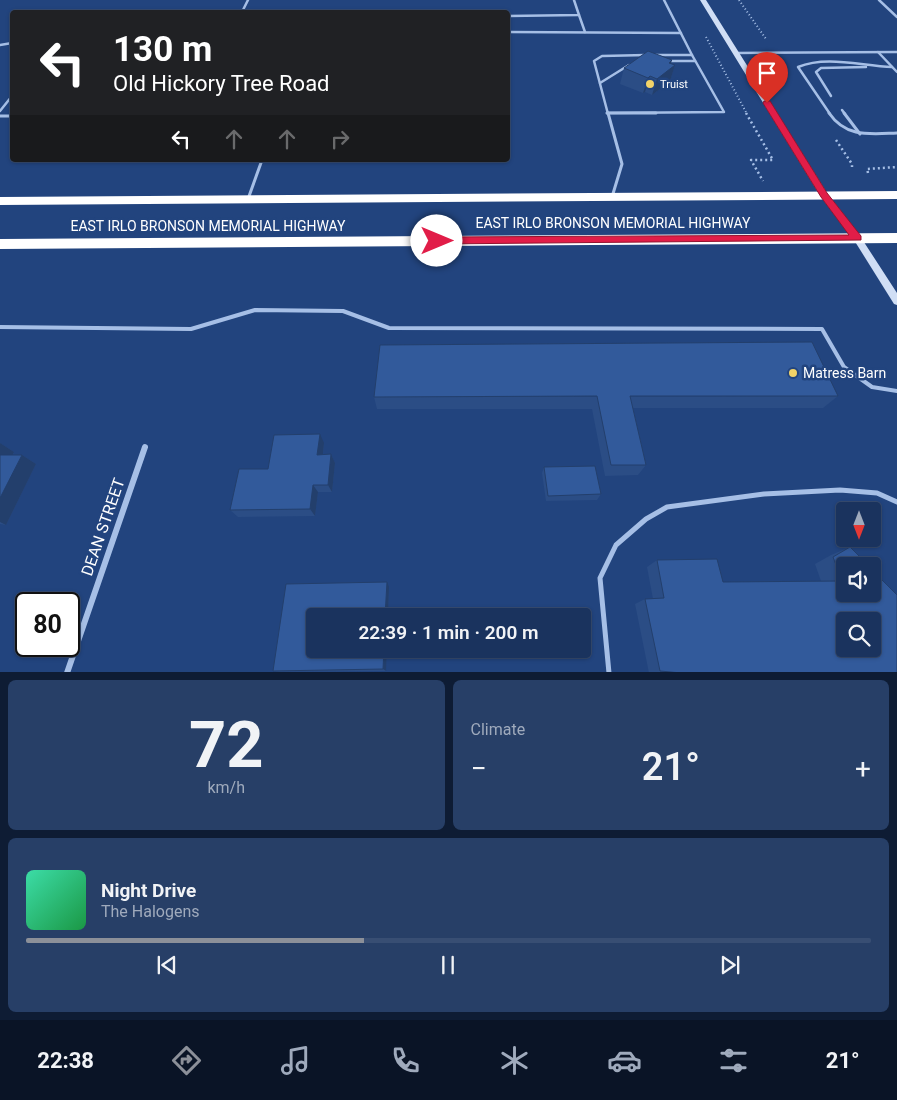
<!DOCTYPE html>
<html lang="en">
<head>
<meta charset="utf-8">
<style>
	body { margin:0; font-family:Roboto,sans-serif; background:#273f67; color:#f1f3f6; height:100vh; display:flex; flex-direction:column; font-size:19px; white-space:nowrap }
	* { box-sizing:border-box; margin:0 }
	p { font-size:16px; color:#9faabc }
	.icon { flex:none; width:28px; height:28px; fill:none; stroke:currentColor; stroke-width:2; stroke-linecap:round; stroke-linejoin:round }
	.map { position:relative; height:672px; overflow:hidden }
	.side { display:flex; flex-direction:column; gap:8px; padding:8px; background:#0e1c34; flex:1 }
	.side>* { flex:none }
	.banner { position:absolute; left:10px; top:10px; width:500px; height:152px; border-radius:5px; box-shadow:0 1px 4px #0004,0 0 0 1px #384e73; background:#202124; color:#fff; overflow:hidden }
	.needle { width:32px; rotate:180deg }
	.controls { position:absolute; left:836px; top:502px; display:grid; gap:10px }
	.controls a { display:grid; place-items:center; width:45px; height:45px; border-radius:5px; background:#1a335e; box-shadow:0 1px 4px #0004,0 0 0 1px #384e73; font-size:25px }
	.speed { position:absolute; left:15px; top:592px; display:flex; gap:10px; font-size:25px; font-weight:700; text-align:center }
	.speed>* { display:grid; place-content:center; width:65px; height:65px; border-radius:50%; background:#1a335e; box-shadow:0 1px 4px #0004,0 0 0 1px #384e73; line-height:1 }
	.speed .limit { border:2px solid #111; border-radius:8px; background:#fff; color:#111 }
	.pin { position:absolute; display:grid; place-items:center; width:42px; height:42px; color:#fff; margin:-51px -21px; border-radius:50% 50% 50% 0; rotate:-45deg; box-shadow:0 0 5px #0007 }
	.pin .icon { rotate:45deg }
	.me { position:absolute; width:55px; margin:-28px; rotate:90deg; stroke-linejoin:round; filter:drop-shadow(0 0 4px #0008) }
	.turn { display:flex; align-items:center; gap:18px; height:105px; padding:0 20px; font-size:22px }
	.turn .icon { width:65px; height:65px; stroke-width:2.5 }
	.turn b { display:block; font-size:35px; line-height:42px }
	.lanes { display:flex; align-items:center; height:48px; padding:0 20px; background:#0003; justify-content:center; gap:25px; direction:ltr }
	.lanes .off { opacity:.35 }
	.big { font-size:38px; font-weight:600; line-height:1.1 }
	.side .card { flex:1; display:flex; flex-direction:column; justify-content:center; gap:8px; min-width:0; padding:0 18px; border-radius:8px; background:#273f67 }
	.side .dial { align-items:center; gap:0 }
	.dial b { font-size:65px; line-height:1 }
	.song { display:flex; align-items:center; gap:15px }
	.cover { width:60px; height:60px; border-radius:8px; background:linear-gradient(135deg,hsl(160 70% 55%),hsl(140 70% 35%)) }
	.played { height:5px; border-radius:2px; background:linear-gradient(90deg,#8c9099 40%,#384e73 40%) }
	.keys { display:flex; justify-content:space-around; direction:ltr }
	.heat { display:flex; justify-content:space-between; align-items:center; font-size:28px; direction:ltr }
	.side .tiles { flex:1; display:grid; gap:8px; grid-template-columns:1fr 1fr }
	.card:last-child { grid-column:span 2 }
	.trip { position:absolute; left:306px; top:608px; width:285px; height:50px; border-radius:5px; background:#1a335e; box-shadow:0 1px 4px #0004,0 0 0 1px #384e73; font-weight:600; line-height:50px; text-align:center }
	.tab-bar { display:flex; height:80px; justify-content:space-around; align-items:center; background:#0a1426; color:#9faabc }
	.tab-bar .icon { width:35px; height:35px }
	.tab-bar .selected { color:#8c9099 }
	.tab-bar b { font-size:22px; color:#f1f3f6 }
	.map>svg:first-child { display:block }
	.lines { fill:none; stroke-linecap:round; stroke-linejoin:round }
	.path-far1 { stroke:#a6bfe6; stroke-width:2; stroke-dasharray:1 2.5; stroke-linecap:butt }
	.path { stroke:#a6bfe6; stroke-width:2.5; stroke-dasharray:2 3; stroke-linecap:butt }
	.lane-far3 { stroke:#a6bfe6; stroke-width:2.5 }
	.lane-far2 { stroke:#a6bfe6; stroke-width:3 }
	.lane-far1 { stroke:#a6bfe6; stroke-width:4 }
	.lane { stroke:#a6bfe6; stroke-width:5 }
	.street { stroke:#a6bfe6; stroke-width:6 }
	.secondary { fill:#d0def5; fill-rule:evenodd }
	.highway { fill:#fff; fill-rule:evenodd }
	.wall { fill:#2b4d85 }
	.shaded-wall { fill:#233f6c }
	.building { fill:#325a9b; stroke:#233f6c; fill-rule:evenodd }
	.route { fill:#e11d48; stroke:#92132f }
	.poi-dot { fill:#f2d368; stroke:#22447e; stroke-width:2 }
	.labels { text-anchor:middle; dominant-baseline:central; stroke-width:5; stroke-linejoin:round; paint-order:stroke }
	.far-poi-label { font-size:11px; fill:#fff; stroke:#22447e; text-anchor:start }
	.street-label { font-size:14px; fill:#fff; stroke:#22447e }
	.poi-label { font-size:14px; fill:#fff; stroke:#22447e; text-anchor:start }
	.near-street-label { font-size:16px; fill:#fff; stroke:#22447e }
</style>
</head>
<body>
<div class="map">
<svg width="897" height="673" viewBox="0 0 897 673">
	<rect width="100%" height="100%" fill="#22447e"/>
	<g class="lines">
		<g class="path-far1">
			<path d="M739,0l27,39"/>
			<path d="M706,37l41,77"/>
		</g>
		<g class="path">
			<path d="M746,113l27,47h-22l12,21"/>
			<path d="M836,140l16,24v3"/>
			<path d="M868,173l-1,-4 30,-2"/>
		</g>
		<g class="lane-far3">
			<path d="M879,0l18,17"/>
			<path d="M242,12l6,-12"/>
			<path d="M579,15l6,17"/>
			<path d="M508,16l71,-1 -5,-15"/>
			<path d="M508,32l173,1"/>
			<path d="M0,45l12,-2"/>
			<path d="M878,52l19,20"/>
			<path d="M736,53l161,-1"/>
			<path d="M656,55h36l-28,-55"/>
			<path d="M668,61h27"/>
			<path d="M600,83l29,-18"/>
			<path d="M831,96l-15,-24 5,-4 45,-1"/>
			<path d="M842,110l3,4"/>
			<path d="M0,111l12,-15"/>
			<path d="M607,113l117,-1 -32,-57"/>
			<path d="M608,114l-14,-53 8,-5 44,-1"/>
			<path d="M830,114l-32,-47c29,-12 63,-1 94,0"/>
		</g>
		<g class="lane-far2">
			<path d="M607,113h49"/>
			<path d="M608,113l14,51 -10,33"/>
			<path d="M829,113c17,25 41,21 68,20"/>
			<path d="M844,113l16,21"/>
			<path d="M0,116h12"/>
			<path d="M248,199l14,-39"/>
		</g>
		<path class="lane-far1" d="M0,327l191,2 64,-19 88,1 46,17 433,1 22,38 28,20 25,4"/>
		<path class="lane" d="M609,673l-9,-95 16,-33 30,-26 21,-12 97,-13 76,-4 37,3 20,9"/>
		<path class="street" d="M67,673l78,-226"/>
		<path class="secondary" d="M700,0h6l121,193 33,43 37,57v12l-3,-1 -40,-64 -33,-43z"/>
		<g class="highway">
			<path d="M897,191v8l-897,6v-8z"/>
			<path d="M897,233v10l-897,6v-10z"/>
		</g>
	</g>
	<g class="wall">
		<path d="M671,64l4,1 -5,16 -18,14 -7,-3 -2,1 -23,-9 4,-16z"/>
		<path d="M838,396l-15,12h-190l13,57 -8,10 -33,1 -13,-67h-215l-3,-12z"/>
		<path d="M0,443l14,9 -1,3h9l14,9 -30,61 -6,-1z"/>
		<path d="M324,443l-1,12 8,-1 4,9 -3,29h-14l-3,24 -77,1 -8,-7 38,-41z"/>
		<path d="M544,467l57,27 -4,6 -51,1 -4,-28z"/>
		<path d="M850,547l47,126h-248l-14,-69 10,-5h8l-6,-32 10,-7 66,22 98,-1 -6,-17 16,-9z"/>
		<path d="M389,587l-3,84 -106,1 -7,-1z"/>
	</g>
	<g class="shaded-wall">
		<path d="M672,60l-3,10 6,-5 -5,16 -18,14 5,-16 12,-16z"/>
		<path d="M650,76l-5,16 -2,1 5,-15z"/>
		<path d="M320,434l4,9 -2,20 -5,-8z"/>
		<path d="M0,443l14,9 -5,11 -9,-4z"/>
		<path d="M331,454l4,9 -3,29 -4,-7z"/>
		<path d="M22,455l14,9 -30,61 -6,-3v-24z"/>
		<path d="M313,485l5,7 -3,24 -5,-7z"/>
		<path d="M387,582l2,5 -1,29h-3z"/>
		<path d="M384,649h3l-1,22 -3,-2z"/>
	</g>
	<g class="building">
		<path d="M648,51l24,9 -3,3 6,2 -18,14 -7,-3 -2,2 -24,-10z"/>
		<path d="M812,342l26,54h-208l16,69h-35l-14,-69 -223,1 6,-52z"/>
		<path d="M320,434l-3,21 14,-1 -3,31h-15l-3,24 -80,1 9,-41h29l6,-34z"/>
		<path d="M0,455h22l-22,43z"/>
		<path d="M595,466l6,28 -53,2 -4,-29z"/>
		<path d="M850,547l19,19h-24v28h27v-24l25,25v78h-216l-21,-2 -15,-72 19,-1 -7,-38 60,-1 6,23 119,-1 -9,-24zM845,621h27v28h-27z"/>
		<path d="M387,582l-2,34h-70v33h69l-1,20 -110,2 13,-87z"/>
	</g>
	<path class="route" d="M764,101h6l57,92 34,43v4l-424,4 -5,-3 5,-4 412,-2 -28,-38 -58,-94z"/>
	<g class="poi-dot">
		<circle cx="650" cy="84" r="5"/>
		<circle cx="793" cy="373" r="5"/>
	</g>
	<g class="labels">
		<g class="far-poi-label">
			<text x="660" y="84">Truist</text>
		</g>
		<g class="street-label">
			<text x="613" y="223">EAST IRLO BRONSON MEMORIAL HIGHWAY</text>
			<text x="208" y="226">EAST IRLO BRONSON MEMORIAL HIGHWAY</text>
		</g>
		<g class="poi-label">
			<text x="803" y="373">Matress Barn</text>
		</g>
		<g class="near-street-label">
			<text transform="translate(103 527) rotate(-71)">DEAN STREET</text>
		</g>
	</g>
</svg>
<div class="controls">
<a><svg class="needle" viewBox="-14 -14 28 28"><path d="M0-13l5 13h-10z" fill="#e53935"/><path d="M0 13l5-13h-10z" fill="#9faabc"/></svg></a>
<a><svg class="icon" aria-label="sound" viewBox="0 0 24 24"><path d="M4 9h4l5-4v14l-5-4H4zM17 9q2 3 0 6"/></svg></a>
<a><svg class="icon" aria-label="search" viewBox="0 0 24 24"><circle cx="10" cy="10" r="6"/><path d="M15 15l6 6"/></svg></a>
</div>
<div class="speed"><div class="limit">80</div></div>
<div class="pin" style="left:767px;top:103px;background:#d93025"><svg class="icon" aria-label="arrive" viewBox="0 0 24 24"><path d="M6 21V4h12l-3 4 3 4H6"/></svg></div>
<svg class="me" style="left:437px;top:241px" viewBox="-20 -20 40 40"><circle r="19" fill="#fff"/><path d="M0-13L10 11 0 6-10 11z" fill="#e11d48"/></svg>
<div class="trip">22:39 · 1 min · 200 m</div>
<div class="banner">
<div class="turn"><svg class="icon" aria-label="left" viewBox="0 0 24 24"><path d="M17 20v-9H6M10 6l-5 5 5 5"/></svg><div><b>130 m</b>Old Hickory Tree Road</div></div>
<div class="lanes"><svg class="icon" aria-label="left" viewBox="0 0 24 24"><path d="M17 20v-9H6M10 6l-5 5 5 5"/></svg><svg class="icon off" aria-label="ahead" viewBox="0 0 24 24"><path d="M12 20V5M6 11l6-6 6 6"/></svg><svg class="icon off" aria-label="ahead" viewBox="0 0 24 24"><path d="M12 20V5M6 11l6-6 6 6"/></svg><svg class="icon off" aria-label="right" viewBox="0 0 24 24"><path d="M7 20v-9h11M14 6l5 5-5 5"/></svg></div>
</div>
</div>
<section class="side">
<div class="tiles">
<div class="card dial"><b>72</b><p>km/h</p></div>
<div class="card"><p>Climate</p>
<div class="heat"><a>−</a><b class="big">21°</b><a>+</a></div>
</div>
<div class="card">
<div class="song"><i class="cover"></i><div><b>Night Drive</b><p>The Halogens</p></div></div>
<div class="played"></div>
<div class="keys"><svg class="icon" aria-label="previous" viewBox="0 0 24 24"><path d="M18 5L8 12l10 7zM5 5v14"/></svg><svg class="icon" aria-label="pause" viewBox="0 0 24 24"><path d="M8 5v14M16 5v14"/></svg><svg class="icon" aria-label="next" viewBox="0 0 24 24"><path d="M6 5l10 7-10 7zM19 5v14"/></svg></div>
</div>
</div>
</section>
<nav class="tab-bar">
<b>22:38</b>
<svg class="icon selected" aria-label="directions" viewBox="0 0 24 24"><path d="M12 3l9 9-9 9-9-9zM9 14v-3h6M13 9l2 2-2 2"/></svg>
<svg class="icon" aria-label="music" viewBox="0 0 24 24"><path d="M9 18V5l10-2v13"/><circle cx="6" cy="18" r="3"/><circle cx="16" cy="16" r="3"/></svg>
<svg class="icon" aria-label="phone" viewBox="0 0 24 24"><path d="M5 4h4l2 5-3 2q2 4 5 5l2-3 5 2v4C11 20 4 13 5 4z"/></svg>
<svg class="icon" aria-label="climate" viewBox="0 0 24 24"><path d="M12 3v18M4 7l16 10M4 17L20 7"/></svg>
<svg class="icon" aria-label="car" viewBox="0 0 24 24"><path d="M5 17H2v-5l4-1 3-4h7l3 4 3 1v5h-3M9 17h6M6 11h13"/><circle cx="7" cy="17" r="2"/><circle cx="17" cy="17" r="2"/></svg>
<svg class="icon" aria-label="filters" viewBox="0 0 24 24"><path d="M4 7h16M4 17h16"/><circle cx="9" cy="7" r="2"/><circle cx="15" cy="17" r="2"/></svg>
<b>21°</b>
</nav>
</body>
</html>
